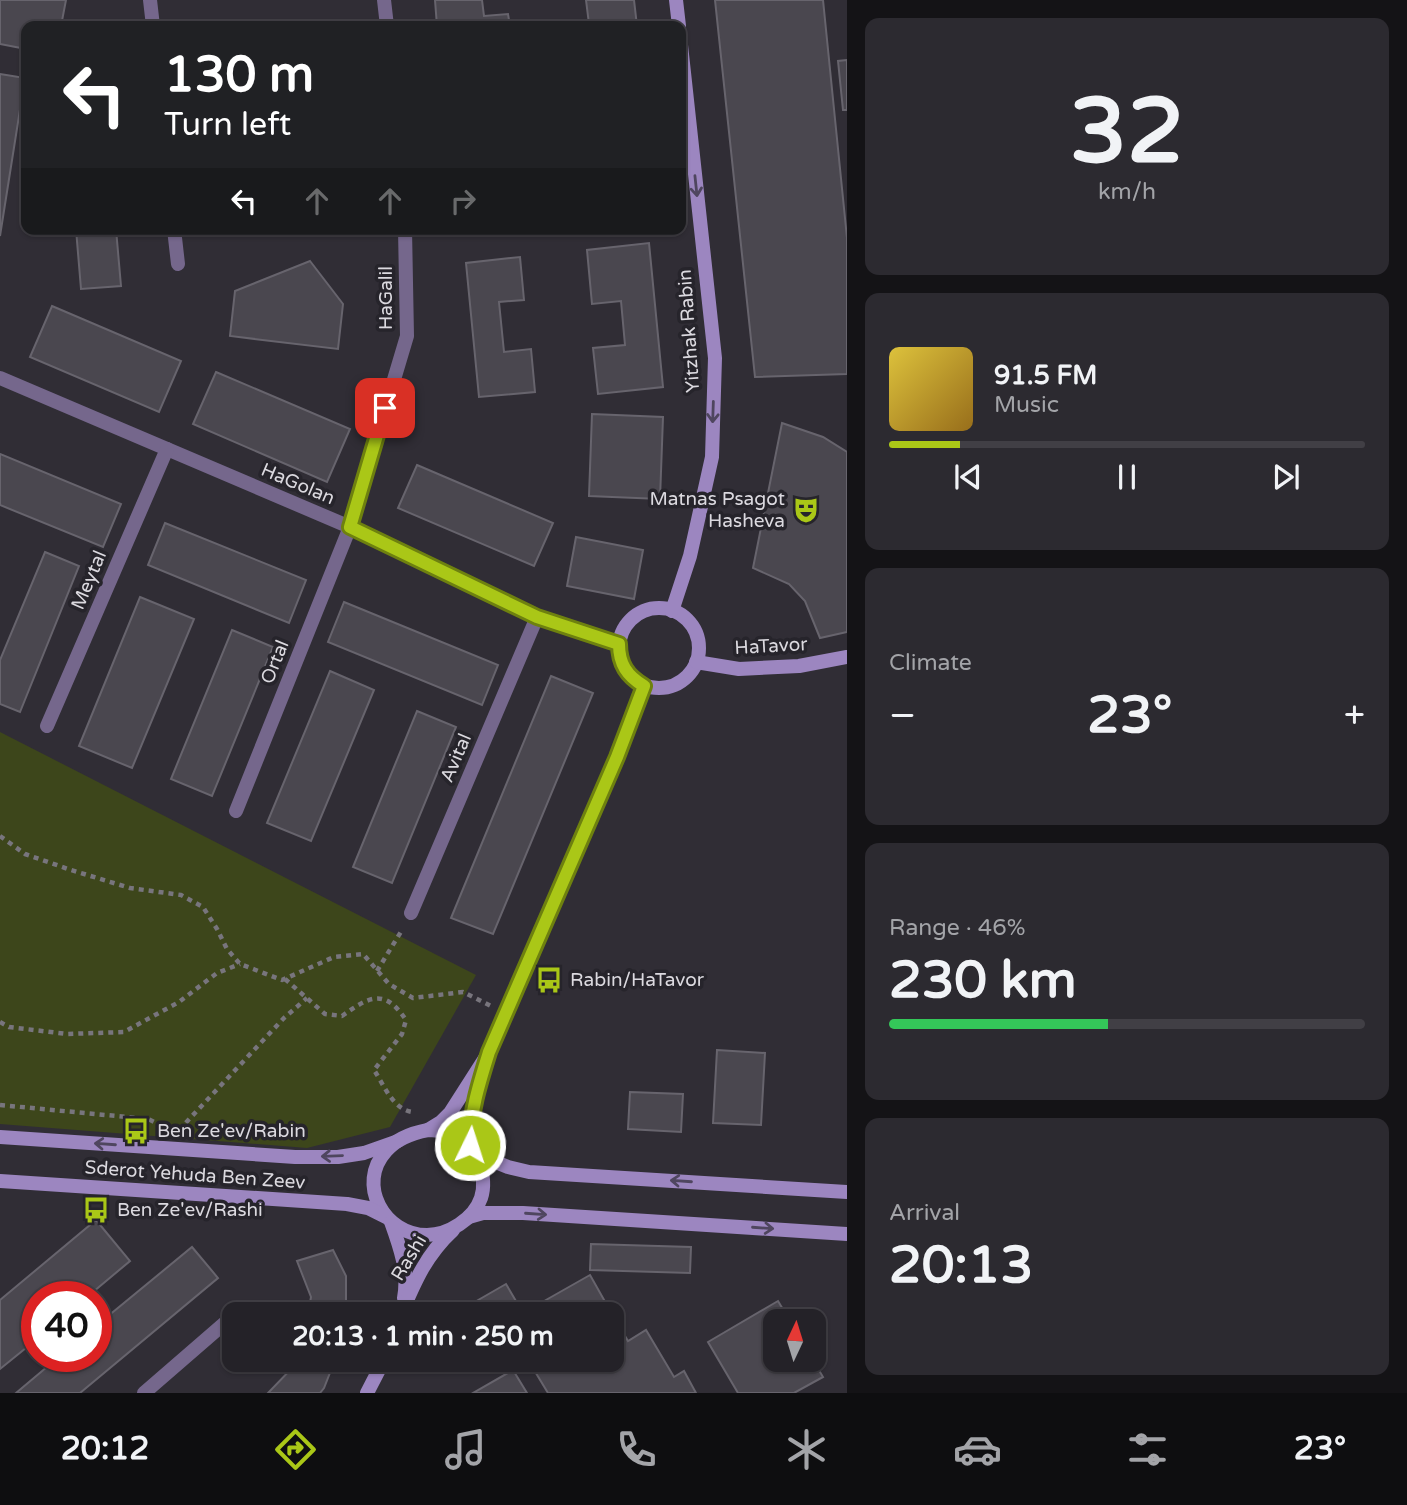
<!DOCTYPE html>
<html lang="en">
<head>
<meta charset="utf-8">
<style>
	body { margin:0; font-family:"Varela Round",sans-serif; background:#2c2a30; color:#f1f3f6; height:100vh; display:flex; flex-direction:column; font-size:26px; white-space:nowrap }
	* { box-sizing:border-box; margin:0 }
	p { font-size:23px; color:#a3a4a8 }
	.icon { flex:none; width:38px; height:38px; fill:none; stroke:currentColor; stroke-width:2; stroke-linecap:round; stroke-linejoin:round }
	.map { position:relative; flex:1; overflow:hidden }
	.side { display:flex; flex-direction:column; gap:18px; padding:18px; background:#141316; width:560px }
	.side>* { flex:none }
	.banner { position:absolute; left:21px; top:21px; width:665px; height:214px; border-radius:14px; box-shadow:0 2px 5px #0004,0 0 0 2px #413f45; background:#202124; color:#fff; overflow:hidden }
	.needle { width:46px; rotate:4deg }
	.tools { position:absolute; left:763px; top:1309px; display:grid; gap:14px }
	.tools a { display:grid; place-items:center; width:63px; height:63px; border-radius:14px; background:#242228; box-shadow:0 2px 5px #0004,0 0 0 2px #413f45; font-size:35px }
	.speed { position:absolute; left:21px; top:1281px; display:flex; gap:14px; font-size:35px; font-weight:700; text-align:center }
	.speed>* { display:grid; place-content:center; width:91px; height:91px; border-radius:50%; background:#242228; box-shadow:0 2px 5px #0004,0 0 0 2px #413f45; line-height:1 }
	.speed .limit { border:10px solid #d22; background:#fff; color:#111 }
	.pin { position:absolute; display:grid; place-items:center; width:60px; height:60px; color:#fff; margin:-30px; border-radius:14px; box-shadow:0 4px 10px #0006 }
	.me { position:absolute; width:77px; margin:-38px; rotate:4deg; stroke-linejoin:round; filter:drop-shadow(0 0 5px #0008) }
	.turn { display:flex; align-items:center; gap:24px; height:147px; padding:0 28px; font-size:32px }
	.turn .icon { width:91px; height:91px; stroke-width:2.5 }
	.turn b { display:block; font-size:49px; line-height:60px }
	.lanes { display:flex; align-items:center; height:66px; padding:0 28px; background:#0003; justify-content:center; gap:35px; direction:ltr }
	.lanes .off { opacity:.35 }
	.big { font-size:52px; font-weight:800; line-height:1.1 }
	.side .card { flex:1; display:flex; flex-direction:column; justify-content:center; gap:10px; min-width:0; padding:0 24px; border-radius:14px; background:#2c2a30 }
	.side .dial { align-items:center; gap:0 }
	.dial b { font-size:91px; line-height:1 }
	.song { display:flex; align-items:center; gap:21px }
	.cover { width:84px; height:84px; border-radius:10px; background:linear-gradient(135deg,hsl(50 70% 55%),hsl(40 70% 35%)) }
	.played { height:7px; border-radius:4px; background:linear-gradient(90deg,#aac717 15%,#413f45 15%) }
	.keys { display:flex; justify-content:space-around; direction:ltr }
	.heat { display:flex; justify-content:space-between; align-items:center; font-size:38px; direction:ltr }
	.charge { height:10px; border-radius:5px; background:linear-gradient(90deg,#34c759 46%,#413f45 0) }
	.trip { position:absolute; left:222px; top:1302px; width:402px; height:70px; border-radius:14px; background:#242228; box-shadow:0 2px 5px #0004,0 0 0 2px #413f45; font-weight:800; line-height:70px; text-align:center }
	.tab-bar { display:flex; height:112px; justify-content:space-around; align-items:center; background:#0e0e10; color:#a3a4a8 }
	.tab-bar .icon { width:49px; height:49px }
	.tab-bar .selected { color:#aac717 }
	.tab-bar b { font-size:32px; color:#f1f3f6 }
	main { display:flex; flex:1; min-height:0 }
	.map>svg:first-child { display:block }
	.green { fill:#3d461b }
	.building { fill:#4a474f; stroke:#67646d; stroke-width:2 }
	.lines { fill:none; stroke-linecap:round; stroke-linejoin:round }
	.path { stroke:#78757d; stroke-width:4.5; stroke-dasharray:5 5; stroke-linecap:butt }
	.street { stroke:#75678c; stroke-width:14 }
	.secondary { stroke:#9c86c0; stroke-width:14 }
	.oneway { stroke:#4f465f }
	.route-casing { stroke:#6e810f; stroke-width:18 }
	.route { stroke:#aac717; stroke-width:12 }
	.labels { text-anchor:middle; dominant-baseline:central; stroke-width:7; stroke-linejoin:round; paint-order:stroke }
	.street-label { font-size:19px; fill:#dbd9df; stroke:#26242b }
	.poi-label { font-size:19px; fill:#dbd9df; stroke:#26242b; text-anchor:start }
</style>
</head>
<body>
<main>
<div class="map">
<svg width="847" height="1393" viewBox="0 0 847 1393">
	<rect width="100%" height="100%" fill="#302d35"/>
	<path class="green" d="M0,732l476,243 -86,152 -83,21 -307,-24z"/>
	<g class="building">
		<path d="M0,0h66l-5,26h-35v23l-26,-5z"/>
		<path d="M435,0h47l2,16 24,-2 2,12h-73z"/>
		<path d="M586,0h48l3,26h-72l24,-2z"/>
		<path d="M715,0h108l24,238v136l-92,3z"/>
		<path d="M847,60v50h-4l-5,-49z"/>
		<path d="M0,74l25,4 -25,158z"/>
		<path d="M76,229h40l5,57 -40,3z"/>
		<path d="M649,243l14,144 -65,7 -5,-46 32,-3 -4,-44 -29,3 -5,-54z"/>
		<path d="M520,257l4,43 -25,2 5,50 27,-3 4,43 -56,5 -13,-134z"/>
		<path d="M310,261l33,43 -5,45 -108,-13 5,-45z"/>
		<path d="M52,306l129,55 -22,51 -129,-55z"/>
		<path d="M216,372l134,57 -23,53 -134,-58z"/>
		<path d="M592,414l71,3 -3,82 -71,-3z"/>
		<path d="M782,423l41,14 24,15v180l-27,6 -15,-37 -16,-17 -36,-16z"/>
		<path d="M0,454l121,50 -18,43 -103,-42z"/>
		<path d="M417,465l136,58 -19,43 -136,-58z"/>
		<path d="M165,523l141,57 -17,43 -141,-58z"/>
		<path d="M576,537l67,13 -9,49 -67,-13z"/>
		<path d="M45,552l34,14 -59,146 -20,-8v-44z"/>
		<path d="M140,597l54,22 -62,149 -53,-22z"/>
		<path d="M344,602l154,63 -16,40 -154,-63z"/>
		<path d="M232,630l41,17 -61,149 -41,-17z"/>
		<path d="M330,671l44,19 -63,151 -44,-18z"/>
		<path d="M551,676l42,17 -100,241 -42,-16z"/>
		<path d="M417,711l39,16 -64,156 -39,-16z"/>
		<path d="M717,1050l48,3 -4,72 -48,-2z"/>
		<path d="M630,1092l53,2 -2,38 -53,-3z"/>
		<path d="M96,1220l34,41 -43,36h-50v42l-37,30v-69z"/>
		<path d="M591,1244l100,3 -1,26 -100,-3z"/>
		<path d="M192,1247l26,31 -138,115h-64l44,-37h36v-30z"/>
		<path d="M333,1250l13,26v38h-38l3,-17 -14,-36z"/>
		<path d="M590,1275l22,39h-158l52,-30 17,29z"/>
		<path d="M778,1301l12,20h-15v39h38l10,17 -29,16h-56l-30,-51z"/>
		<path d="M612,1314l16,27 18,-11 28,47 10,-6 12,22h-148l-20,-33h84z"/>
		<path d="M297,1360h38l-11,28 -4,5h-52l28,-29z"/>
		<path d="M513,1370l14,23h-54z"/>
	</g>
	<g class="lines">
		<g class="path">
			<path d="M0,836l25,18 46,16 59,18 51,7 22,12 14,22 10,20 13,15 42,16 52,-23 29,-3 26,30 24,14 50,-6 28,14"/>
			<path d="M377,971l25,-41"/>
			<path d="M285,979l40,35 17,2c27,-19 42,-29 64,4l-4,14 -28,36c10,15 19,40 39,42"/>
			<path d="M0,1022l9,5 58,7 57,-2 55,-30 38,-29 23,-9"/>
			<path d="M0,1105l148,14 18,9"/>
			<path d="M179,1130l105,-112 23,-20"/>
		</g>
		<g class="street">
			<path d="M150,0l3,26"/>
			<path d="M384,0l3,26"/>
			<path d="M174,229l4,35"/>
			<path d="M0,378l350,149 187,90 82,27"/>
			<path d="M47,726l120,-277"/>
			<path d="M236,811l114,-284 57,-191 -2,-107"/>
			<path d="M411,913l126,-296"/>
			<path d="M144,1393l90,-78"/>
		</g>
		<g class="secondary">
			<path d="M676,0l3,26"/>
			<circle cx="659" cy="648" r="40"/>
			<path d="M672,611l18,-55 22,-99 3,-99 -34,-313"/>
			<path d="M696,662l43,7 60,-3 48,-9"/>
			<path d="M428,1130l13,-8 9,-9 39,-61 128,-296 27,-70"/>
			<path d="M428,1130c11,1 22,1 32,7 9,5 15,14 19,24 4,12 6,25 2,37 -7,21 -33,37 -54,37 -43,0 -71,-51 -41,-84 11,-13 26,-18 42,-21z"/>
			<path d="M0,1137l295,20h43l26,-4 34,-12"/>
			<path d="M470,1145c0,-25 5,-47 13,-71"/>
			<path d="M476,1154l32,13 21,5 318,20"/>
			<path d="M0,1181l347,23 21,4 18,9"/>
			<path d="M469,1217l14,-4h40l324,21"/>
			<path d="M391,1222c9,25 18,50 13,76"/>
			<path d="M401,1314c14,-33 25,-59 52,-84"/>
			<path d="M367,1393l17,-33"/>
		</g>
	</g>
	<defs><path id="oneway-shaft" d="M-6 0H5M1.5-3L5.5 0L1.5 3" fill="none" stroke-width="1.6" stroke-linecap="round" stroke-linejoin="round" transform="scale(1.75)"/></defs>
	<g class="oneway">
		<use href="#oneway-shaft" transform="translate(696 186) rotate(84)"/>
		<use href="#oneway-shaft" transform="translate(713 412) rotate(92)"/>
		<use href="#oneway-shaft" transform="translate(105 1144) rotate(-176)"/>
		<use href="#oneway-shaft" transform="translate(332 1156) rotate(178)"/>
		<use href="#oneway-shaft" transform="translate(681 1181) rotate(-176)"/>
		<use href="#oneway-shaft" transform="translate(536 1214) rotate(4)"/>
		<use href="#oneway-shaft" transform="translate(763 1228) rotate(4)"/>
	</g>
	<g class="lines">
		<g class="route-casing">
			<path id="route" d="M385,408l-35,119 187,90 82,27c0,20 8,32 25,42l-27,71 -128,295c-10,32 -19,60 -19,93"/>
		</g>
		<use href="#route" class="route"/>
	</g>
	<defs>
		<g id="theatre-bare" transform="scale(2.1)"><path d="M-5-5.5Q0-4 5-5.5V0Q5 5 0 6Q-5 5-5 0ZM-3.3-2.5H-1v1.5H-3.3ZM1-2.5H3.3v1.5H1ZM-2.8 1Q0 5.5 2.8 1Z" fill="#aac717" stroke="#26242b" stroke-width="2.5" paint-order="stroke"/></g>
		<g id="bus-bare" transform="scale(2.1)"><path d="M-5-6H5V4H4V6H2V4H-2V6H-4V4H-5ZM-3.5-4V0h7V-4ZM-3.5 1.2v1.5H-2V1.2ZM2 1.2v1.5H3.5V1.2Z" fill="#aac717" stroke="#26242b" stroke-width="2.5" paint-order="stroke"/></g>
	</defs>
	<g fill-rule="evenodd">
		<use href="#theatre-bare" x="806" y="510"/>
		<use href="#bus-bare" x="549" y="980"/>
		<use href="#bus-bare" x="136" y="1131"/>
		<use href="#bus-bare" x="96" y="1210"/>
	</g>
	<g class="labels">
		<g class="street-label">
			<text transform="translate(386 298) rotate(-90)">HaGalil</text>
			<text transform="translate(689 331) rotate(-94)">Yitzhak Rabin</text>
			<text transform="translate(298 484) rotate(23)">HaGolan</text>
			<text transform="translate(89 580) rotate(-67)">Meytal</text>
			<text transform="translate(771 646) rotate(-3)">HaTavor</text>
			<text transform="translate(275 662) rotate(-68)">Ortal</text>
			<text transform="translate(456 758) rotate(-67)">Avital</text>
			<text transform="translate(195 1175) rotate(4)">Sderot Yehuda Ben Zeev</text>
			<text transform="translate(409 1258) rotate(-59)">Rashi</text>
		</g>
		<g class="poi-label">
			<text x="785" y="499" text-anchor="end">Matnas Psagot<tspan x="785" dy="22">Hasheva</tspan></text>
			<text x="570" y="980">Rabin/HaTavor</text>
			<text x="157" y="1131">Ben Ze'ev/Rabin</text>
			<text x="117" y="1210">Ben Ze'ev/Rashi</text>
		</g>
	</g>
</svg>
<div class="tools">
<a><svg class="needle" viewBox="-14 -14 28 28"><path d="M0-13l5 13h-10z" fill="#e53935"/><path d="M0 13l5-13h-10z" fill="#a3a4a8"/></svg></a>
</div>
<div class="speed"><div class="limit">40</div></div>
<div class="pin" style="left:385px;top:408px;background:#d93025"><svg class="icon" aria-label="arrive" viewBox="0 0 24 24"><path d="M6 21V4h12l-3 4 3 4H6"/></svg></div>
<svg class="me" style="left:470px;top:1145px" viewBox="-20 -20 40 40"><circle r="17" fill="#aac717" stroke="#fff" stroke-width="3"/><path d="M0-11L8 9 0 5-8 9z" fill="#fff"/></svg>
<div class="trip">20:13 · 1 min · 250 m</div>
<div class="banner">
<div class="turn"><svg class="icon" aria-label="left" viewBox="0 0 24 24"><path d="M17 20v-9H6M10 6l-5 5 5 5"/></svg><div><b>130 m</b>Turn left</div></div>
<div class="lanes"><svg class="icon" aria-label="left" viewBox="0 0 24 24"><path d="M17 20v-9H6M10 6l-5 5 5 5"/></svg><svg class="icon off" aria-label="ahead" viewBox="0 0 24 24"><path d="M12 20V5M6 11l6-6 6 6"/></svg><svg class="icon off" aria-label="ahead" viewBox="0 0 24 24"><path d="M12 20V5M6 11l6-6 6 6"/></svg><svg class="icon off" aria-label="right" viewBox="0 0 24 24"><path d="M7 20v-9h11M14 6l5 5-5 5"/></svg></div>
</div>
</div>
<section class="side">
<div class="card dial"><b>32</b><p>km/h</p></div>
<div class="card">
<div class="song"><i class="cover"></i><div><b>91.5 FM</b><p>Music</p></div></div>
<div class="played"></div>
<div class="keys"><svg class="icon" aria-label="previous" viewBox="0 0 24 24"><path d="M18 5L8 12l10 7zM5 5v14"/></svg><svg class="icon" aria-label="pause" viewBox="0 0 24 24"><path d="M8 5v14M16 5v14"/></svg><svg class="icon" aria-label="next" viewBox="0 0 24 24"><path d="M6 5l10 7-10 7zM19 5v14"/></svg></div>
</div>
<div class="card"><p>Climate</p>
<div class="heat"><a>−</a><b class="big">23°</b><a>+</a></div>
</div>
<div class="card"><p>Range · 46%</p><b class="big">230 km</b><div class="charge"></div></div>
<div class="card"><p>Arrival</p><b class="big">20:13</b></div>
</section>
</main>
<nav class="tab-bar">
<b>20:12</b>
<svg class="icon selected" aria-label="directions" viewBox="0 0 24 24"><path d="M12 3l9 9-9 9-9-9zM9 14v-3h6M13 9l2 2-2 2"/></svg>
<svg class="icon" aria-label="music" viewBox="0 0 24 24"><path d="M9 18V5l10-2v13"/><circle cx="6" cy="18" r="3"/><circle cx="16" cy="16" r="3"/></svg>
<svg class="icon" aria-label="phone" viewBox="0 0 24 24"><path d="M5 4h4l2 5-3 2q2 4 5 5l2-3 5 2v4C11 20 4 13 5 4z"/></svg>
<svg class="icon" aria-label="climate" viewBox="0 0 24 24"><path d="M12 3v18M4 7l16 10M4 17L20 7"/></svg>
<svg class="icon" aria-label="car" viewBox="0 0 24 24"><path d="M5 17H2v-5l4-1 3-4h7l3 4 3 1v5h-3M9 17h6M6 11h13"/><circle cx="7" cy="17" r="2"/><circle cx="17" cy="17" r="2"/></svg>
<svg class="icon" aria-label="filters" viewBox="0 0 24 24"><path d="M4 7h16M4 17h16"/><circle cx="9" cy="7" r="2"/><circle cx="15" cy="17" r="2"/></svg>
<b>23°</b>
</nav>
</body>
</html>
